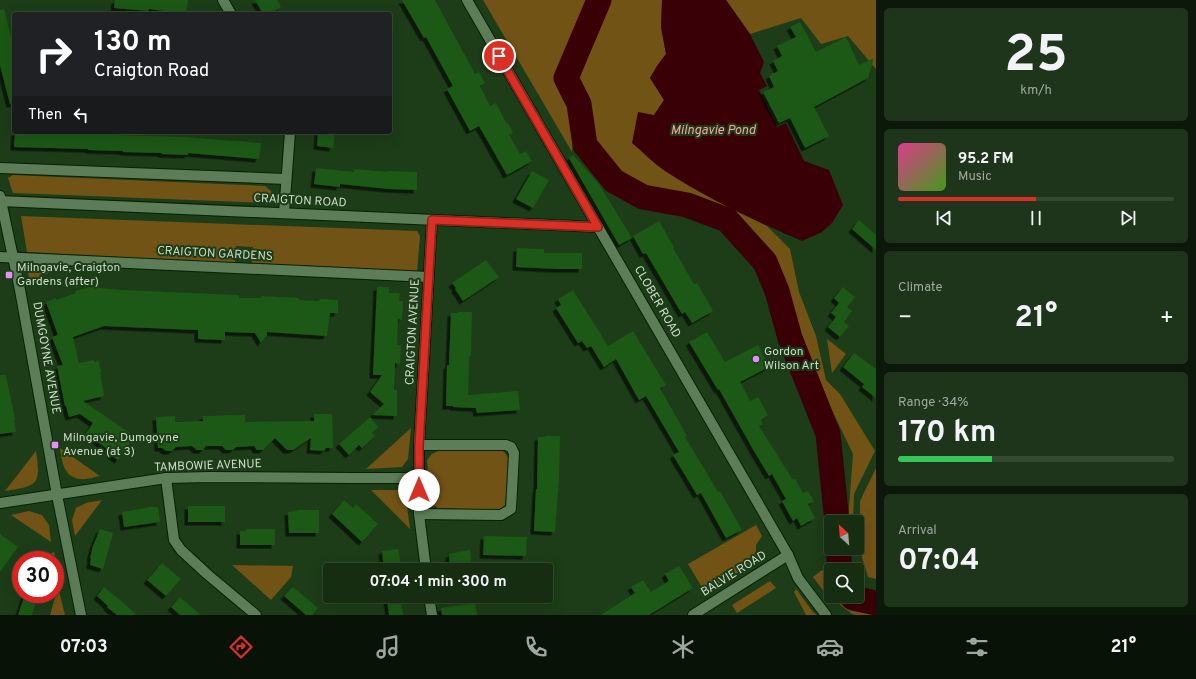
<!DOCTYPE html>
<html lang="en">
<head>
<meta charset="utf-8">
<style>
	body { margin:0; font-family:Overpass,sans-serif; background:#1f351b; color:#f1f3f6; height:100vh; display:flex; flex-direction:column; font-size:15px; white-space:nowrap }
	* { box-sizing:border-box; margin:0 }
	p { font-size:13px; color:#9ea89f }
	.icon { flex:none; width:22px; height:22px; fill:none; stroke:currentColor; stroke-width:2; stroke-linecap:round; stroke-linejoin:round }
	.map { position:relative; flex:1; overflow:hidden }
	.panel { display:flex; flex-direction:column; gap:8px; padding:8px; background:#0c190a; width:320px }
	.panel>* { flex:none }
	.hud { position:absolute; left:12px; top:12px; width:380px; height:122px; border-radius:4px; box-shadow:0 4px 16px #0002,0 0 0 1px #354932; background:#202124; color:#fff; overflow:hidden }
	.needle { width:26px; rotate:334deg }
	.buttons { position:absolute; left:824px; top:515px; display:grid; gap:8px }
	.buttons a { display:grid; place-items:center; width:40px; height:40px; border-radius:4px; background:#162d12; box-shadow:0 4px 16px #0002,0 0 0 1px #354932; font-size:20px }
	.speed { position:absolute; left:12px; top:551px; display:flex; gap:8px; font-size:20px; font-weight:700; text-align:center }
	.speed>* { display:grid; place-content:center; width:52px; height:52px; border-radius:50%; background:#162d12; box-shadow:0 4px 16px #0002,0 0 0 1px #354932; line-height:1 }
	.speed .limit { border:6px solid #d22; background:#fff; color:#111 }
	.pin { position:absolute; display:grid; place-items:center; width:34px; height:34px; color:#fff; margin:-17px; border:2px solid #fff; border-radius:50%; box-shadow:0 1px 4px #0007 }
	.me { position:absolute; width:44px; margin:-22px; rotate:0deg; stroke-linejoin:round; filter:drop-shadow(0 0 3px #0008) }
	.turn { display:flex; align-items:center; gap:14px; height:84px; padding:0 16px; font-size:18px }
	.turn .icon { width:52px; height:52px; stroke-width:2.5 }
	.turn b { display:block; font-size:28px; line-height:34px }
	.then { display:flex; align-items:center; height:38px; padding:0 16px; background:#0003; gap:8px; font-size:15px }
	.big { font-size:30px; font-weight:700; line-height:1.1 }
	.panel .card { flex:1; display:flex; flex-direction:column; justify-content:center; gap:6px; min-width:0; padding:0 14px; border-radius:6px; background:#1f351b }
	.panel .dial { align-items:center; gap:0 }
	.dial b { font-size:52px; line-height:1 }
	.song { display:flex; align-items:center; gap:12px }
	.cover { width:48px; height:48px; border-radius:6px; background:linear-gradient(135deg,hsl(330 70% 55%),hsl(100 70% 35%)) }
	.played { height:4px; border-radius:2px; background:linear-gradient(90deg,#d93025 50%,#354932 50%) }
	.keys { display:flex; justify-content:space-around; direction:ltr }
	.heat { display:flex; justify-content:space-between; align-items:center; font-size:22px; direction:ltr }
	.charge { height:6px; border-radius:3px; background:linear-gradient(90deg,#34c759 34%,#354932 0) }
	.trip { position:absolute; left:323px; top:563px; width:230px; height:40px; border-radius:4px; background:#162d12; box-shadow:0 4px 16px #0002,0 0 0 1px #354932; font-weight:700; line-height:40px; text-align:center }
	.tab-bar { display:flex; height:64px; justify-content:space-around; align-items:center; background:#091207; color:#9ea89f }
	.tab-bar .icon { width:28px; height:28px }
	.tab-bar .selected { color:#d93025 }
	.tab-bar b { font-size:18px; color:#f1f3f6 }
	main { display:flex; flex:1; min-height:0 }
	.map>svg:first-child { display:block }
	.green { fill:#725316 }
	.water { fill:#390006 }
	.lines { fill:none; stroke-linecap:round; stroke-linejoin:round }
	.river { stroke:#390006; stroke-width:25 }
	.building { fill:#1d5912; filter:url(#shadow) }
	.minor-casing { stroke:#042201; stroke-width:12 }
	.minor { stroke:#5c7d57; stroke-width:10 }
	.route-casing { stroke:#8d1f18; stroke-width:10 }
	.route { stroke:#d93025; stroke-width:7 }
	.poi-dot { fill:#ea8dfc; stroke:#1d3c18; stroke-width:1.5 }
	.labels { text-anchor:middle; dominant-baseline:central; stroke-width:4; stroke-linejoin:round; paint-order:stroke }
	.street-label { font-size:12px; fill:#cadcc7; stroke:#1d3c18 }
	.poi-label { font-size:12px; fill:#cadcc7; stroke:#1d3c18; text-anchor:start }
	.water-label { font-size:13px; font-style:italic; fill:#fda3a1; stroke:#1d3c18 }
</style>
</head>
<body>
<main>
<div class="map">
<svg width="876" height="615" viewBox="0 0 876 615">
	<defs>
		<filter id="shadow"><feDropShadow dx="-3.5" dy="3.5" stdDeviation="0" flood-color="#0009"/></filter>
	</defs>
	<rect width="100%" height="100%" fill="#1d3c18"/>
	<g class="green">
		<path d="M483,0h107l-26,77 11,36 -3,39z"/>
		<path d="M607,0h55l-1,27 5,27 -9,12 -7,12 14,22 -10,15 55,81 58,30 23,23 9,43 17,44 10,44 14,14 35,57 -21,43 -1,28h-5l5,-68 -48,-100 -28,-78 -21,-35 -28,-23 -40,-17 -44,-9 -27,-20 -23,-36 -15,-57z"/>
		<path d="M726,0h150v69l-28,-33 -27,8 -20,-26 -51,16z"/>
		<path d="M13,175l252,11 6,5 2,8 -2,4 -258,-10 -5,-15z"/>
		<path d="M21,216l396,15 3,5 -3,36 -165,-9 1,-16 -17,-1 -1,16 -5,1 -203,-11z"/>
		<path d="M27,268l30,1 -27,13z"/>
		<path d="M827,339l19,15 -14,19z"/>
		<path d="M411,428l-3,31 -6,8 -36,2z"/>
		<path d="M60,448l40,28c-6,1 -13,4 -19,3 -17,-1 -19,-17 -21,-31z"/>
		<path d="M499,448l6,5 4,6 -4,47 -5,4 -62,-2 -8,-5 -3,-43 5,-6 8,-4z"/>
		<path d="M36,451c5,34 2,35 -31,40z"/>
		<path d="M876,468v111l-8,-2 -8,-26v-50z"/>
		<path d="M371,490h34l5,39z"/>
		<path d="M102,500l-27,36 -3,-16 4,-12 10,-5z"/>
		<path d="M29,511l13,4 7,10 2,17 -40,-27z"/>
		<path d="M756,525l6,11 -6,9v16l-50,33 -18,-30z"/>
		<path d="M54,552l4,18 -3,12v-22h-18z"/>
		<path d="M232,565l61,1 -2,11 -20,23z"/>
		<path d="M822,570l9,9v17h15l4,6 26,6v7h-20l-4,-1 -27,-21 -12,-16z"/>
		<path d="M770,581l6,7 -39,25 -5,-8z"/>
		<path d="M58,587l7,28h-15z"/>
		<path d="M796,589l17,23 4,3h-11l-12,-23z"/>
	</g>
	<path class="water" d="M662,0h64l24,34 14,28 -4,11 7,13 -8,4 18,37 9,-4 18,38 25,9 14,35 -11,18 -10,9 -20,9c-47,-20 -94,-42 -137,-70 -12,-8 -22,-19 -33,-28l6,-31 16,3 10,-15 -14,-22 7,-12 9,-12 -5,-27z"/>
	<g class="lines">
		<g class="river">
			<path d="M599,0l-33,78 13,26 6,41 29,36 29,16 44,8 40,15 38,42 12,29 13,47 38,96 9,88"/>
			<path d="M839,548v22"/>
			<path d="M851,596l2,2 23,5"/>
		</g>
	</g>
	<g class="building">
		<path d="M115,0h73l-2,14 -37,-5 -1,2 -34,-3z"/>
		<path d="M255,0h22l4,7 -11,7h-7z"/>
		<path d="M402,0h33l40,74 4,-2 6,11 -5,3 10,20 6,-3 11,21 1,-1 5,10 -4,2 11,19 6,-3 6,10 -25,14 -28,-49 -9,5 -23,-42 6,-3 -27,-49 -2,1z"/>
		<path d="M4,9l10,40v55h-4l-10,-39v-55z"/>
		<path d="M800,22l16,30 30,-15 13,28 15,-7 -6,20 -54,29 15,29 -24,12 -15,-30 -11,5 -16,-31 11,-5 -5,-11 9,-5 -5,-10 9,-5 -5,-10 19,-9 -6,-10z"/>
		<path d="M15,132l101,1v2l68,2 77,6 -2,16 -71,-6v2l-27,-1 1,-1 -39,-1v-1l-35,-1v-1l-74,-2z"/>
		<path d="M318,132h17l-2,16 -16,-2z"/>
		<path d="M573,155l26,29 33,54 -13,7 -50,-87z"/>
		<path d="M316,168l38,4v-3l34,3v-1l29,1v18l-28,-1 -49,-5v3l-26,-3z"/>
		<path d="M532,171l17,9 -16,28 -17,-9z"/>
		<path d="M859,220l17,15v15l-24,-21z"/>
		<path d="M659,221l15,26 -1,1 21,36 3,-1 16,28 -21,12 -7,-11 -3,2 -36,-61 -3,1 -10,-18z"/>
		<path d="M517,248l27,1v4h38v16h-25l-41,-2z"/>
		<path d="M486,260l13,17 -36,24 -8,-12 1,-1 -4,-5z"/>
		<path d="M90,287l31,3 118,5v3h22v-2l38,2v2l20,1 1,-2 18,1v13h-8l-3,23 -60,-4v3l-6,8 -6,-10 -30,-1v8l-27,-1v-9h-1l-71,-3 -22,-1 -31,11 6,26 15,-3v2l5,-1 2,11h-1l4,24 -21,5 51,35 -16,24 -7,-5 -1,-4 -7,-5 -8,-6 -4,1 -7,-5 9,-13 -13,-9 -11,3 -3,-11h-1l-8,-40 6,-1 -11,-28 6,-2 -12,-33 10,-4v2l20,-7 -1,-2z"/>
		<path d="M377,287h12v6h11l-1,8h4l-1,19 -4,-1 -1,26h4l-1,19 -5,-1 -1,27h3v26l-25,-1 12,-11 -14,-12 12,-17h-9z"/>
		<path d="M843,287l12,10 -8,10 5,4 -8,11 5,4 -9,11 -12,-10 8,-10 -5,-4 8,-10 -5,-5z"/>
		<path d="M573,290l35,56 25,-15 33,54 -6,3 27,48 -2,1 33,55 2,-1 22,39 -16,8 -25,-45 -4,2 -24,-40 6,-3 -33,-56 -7,4 -23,-41 -12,8 -13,-21 -4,2 -5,-7 -4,2 -22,-35 5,-3 -3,-6z"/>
		<path d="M458,312h14l-1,44h-2l-1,39 50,-4 2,19 -43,3 -1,-5 -23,-1v-1h-7l1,-41h2l2,-52h7z"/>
		<path d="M707,332l18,30 33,-17 11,22 -29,15 10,19 8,-4 10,18 -7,5 2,4 -4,2 34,54 2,-1 8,14 5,-2 6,10 -6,3 7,14 -14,8 -4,-8 -4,3 -11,-20 4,-2 -14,-25 -3,2 -15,-25 -35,-62 -1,1 -29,-48z"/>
		<path d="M854,353l22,16v29l-14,-11 2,-3 -21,-17z"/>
		<path d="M0,375h6l9,44 -1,1 2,12 -16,2z"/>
		<path d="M314,414h18l1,34h-7l-2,3 -14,-1 1,-12 -18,12h-6l-12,-12 -12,12h-6l-3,-4 -18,1 -3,3h-7l-4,-4h-16l-3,4h-6l-5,-4 -16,1 -4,4h-6l-4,-3h-4l-2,-31 19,-1v6l28,-1v-5l42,-1v7l69,-1z"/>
		<path d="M370,417l8,10 -6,6 3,3 -13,12 -3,-3 -10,10 -10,-11z"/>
		<path d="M545,436h15l-1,43 -4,53 -21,-1 2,-42h1l1,-52h7z"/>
		<path d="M344,500l9,8 3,-4 22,20 -16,18 -30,-28z"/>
		<rect x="188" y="506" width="37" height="16"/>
		<path d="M151,507h7l2,15 -36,5 -2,-15z"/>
		<path d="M297,510h22v23h-30l-1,-21 9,-1z"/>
		<path d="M100,529l13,4 -10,36 -13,-4 1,-7h-1l3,-12z"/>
		<path d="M246,529h29v16h-35v-14h6z"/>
		<path d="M0,534l18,13 -18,25z"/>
		<path d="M484,536l43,1 -1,19 -43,-1z"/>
		<path d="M398,549l4,21h-18l-2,-19z"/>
		<path d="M470,550l2,20h-22l-1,-16z"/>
		<path d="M162,563l19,16 -15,17 -19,-16z"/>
		<path d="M679,566l14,22 -44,27h-48l34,-22 -4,-6 12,-7 8,12 18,-11 -4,-7z"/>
		<path d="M104,587l16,13 17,15h-20l-10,-8 1,-1 -11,-10z"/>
		<path d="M293,587l25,21 -6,7h-6l-22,-19z"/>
		<path d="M25,594h13l-6,21h-14z"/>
		<path d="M180,597l21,18h-21l-9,-8z"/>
		<path d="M401,598l2,17h-14l-2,-16z"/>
		<path d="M475,603l2,12h-35l-1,-7z"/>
	</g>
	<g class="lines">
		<g class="minor-casing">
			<g id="minor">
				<path d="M223,0l8,14"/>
				<path d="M467,0l131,227 190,328 10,23 28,37"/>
				<path d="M0,168l286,11"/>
				<path d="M0,196l20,94 37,205 24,120"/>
				<path d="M0,201l598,26"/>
				<path d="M284,213l6,-81"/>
				<path d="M0,257l429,20"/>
				<path d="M419,445h87l5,2 3,6 -3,56 -10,6 -82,-1"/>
				<path d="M166,478l8,62 7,10 26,24 49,41"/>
				<path d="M0,503l166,-25 43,-1 144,1h66"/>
				<path d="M426,570l-7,-56v-69l13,-225"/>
				<path d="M429,596l3,19"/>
				<path d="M693,615l95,-60"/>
			</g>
		</g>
		<use href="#minor" class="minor"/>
	</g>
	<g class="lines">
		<g class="route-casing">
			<path id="route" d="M419,490v-45l13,-225 166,7 -99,-171"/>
		</g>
		<use href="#route" class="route"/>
	</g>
	<g class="poi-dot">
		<rect x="5" y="271" width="8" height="8" rx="2"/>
		<circle cx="756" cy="359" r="4"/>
		<rect x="51" y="441" width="8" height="8" rx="2"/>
	</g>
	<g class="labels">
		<g class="street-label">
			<text transform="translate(300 201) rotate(3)">CRAIGTON ROAD</text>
			<text transform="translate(215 254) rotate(3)">CRAIGTON GARDENS</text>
			<text transform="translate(657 302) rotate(60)">CLOBER ROAD</text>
			<text transform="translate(413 332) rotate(-87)">CRAIGTON AVENUE</text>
			<text transform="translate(46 358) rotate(80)">DUMGOYNE AVENUE</text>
			<text transform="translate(208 466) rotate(-2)">TAMBOWIE AVENUE</text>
			<text transform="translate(734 574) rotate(-32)">BALVIE ROAD</text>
		</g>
		<g class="poi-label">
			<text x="17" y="268">Milngavie, Craigton<tspan x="17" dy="14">Gardens (after)</tspan></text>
			<text x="764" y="352">Gordon<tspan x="764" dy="14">Wilson Art</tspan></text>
			<text x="63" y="438">Milngavie, Dumgoyne<tspan x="63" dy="14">Avenue (at 3)</tspan></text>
		</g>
		<g class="water-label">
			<text x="713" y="131">Milngavie Pond</text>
		</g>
	</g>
</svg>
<div class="buttons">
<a><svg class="needle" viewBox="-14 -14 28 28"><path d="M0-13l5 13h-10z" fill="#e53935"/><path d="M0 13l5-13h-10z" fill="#9ea89f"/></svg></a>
<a><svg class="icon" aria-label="search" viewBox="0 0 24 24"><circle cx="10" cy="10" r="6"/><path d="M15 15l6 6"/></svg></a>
</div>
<div class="speed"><div class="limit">30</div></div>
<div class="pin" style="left:499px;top:56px;background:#d93025"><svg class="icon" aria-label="arrive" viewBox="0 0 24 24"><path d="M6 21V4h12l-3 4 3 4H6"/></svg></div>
<svg class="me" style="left:419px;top:490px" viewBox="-20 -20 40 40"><circle r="19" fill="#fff"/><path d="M0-13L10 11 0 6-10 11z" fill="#d93025"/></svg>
<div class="trip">07:04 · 1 min · 300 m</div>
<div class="hud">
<div class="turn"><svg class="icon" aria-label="right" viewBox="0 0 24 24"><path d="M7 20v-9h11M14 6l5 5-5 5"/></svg><div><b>130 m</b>Craigton Road</div></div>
<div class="then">Then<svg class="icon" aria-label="left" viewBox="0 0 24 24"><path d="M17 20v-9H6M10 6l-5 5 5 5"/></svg></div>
</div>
</div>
<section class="panel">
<div class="card dial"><b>25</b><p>km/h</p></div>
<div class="card">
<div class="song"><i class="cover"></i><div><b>95.2 FM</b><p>Music</p></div></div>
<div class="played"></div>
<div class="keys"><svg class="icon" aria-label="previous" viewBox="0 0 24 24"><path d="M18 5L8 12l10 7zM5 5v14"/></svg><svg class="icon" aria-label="pause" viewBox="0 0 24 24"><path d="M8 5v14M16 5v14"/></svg><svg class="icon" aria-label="next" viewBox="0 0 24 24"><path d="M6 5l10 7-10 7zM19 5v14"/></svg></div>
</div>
<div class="card"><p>Climate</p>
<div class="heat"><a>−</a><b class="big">21°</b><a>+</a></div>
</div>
<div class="card"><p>Range · 34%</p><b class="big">170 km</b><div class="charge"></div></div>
<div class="card"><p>Arrival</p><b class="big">07:04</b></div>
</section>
</main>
<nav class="tab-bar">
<b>07:03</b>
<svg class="icon selected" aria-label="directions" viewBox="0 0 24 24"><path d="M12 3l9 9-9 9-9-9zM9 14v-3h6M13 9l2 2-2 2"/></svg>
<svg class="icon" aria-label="music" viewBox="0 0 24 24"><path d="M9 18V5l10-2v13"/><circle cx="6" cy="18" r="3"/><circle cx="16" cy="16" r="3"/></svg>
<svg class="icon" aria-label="phone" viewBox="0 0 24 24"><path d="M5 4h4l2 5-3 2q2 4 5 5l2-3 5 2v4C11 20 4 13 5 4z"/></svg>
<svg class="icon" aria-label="climate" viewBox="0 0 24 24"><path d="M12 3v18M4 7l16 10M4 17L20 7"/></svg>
<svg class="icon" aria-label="car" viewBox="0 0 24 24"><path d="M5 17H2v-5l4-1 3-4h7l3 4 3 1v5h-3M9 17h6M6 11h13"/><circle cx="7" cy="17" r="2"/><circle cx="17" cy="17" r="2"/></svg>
<svg class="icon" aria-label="filters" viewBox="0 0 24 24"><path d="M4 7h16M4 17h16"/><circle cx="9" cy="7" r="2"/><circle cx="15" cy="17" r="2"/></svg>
<b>21°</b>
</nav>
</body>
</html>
